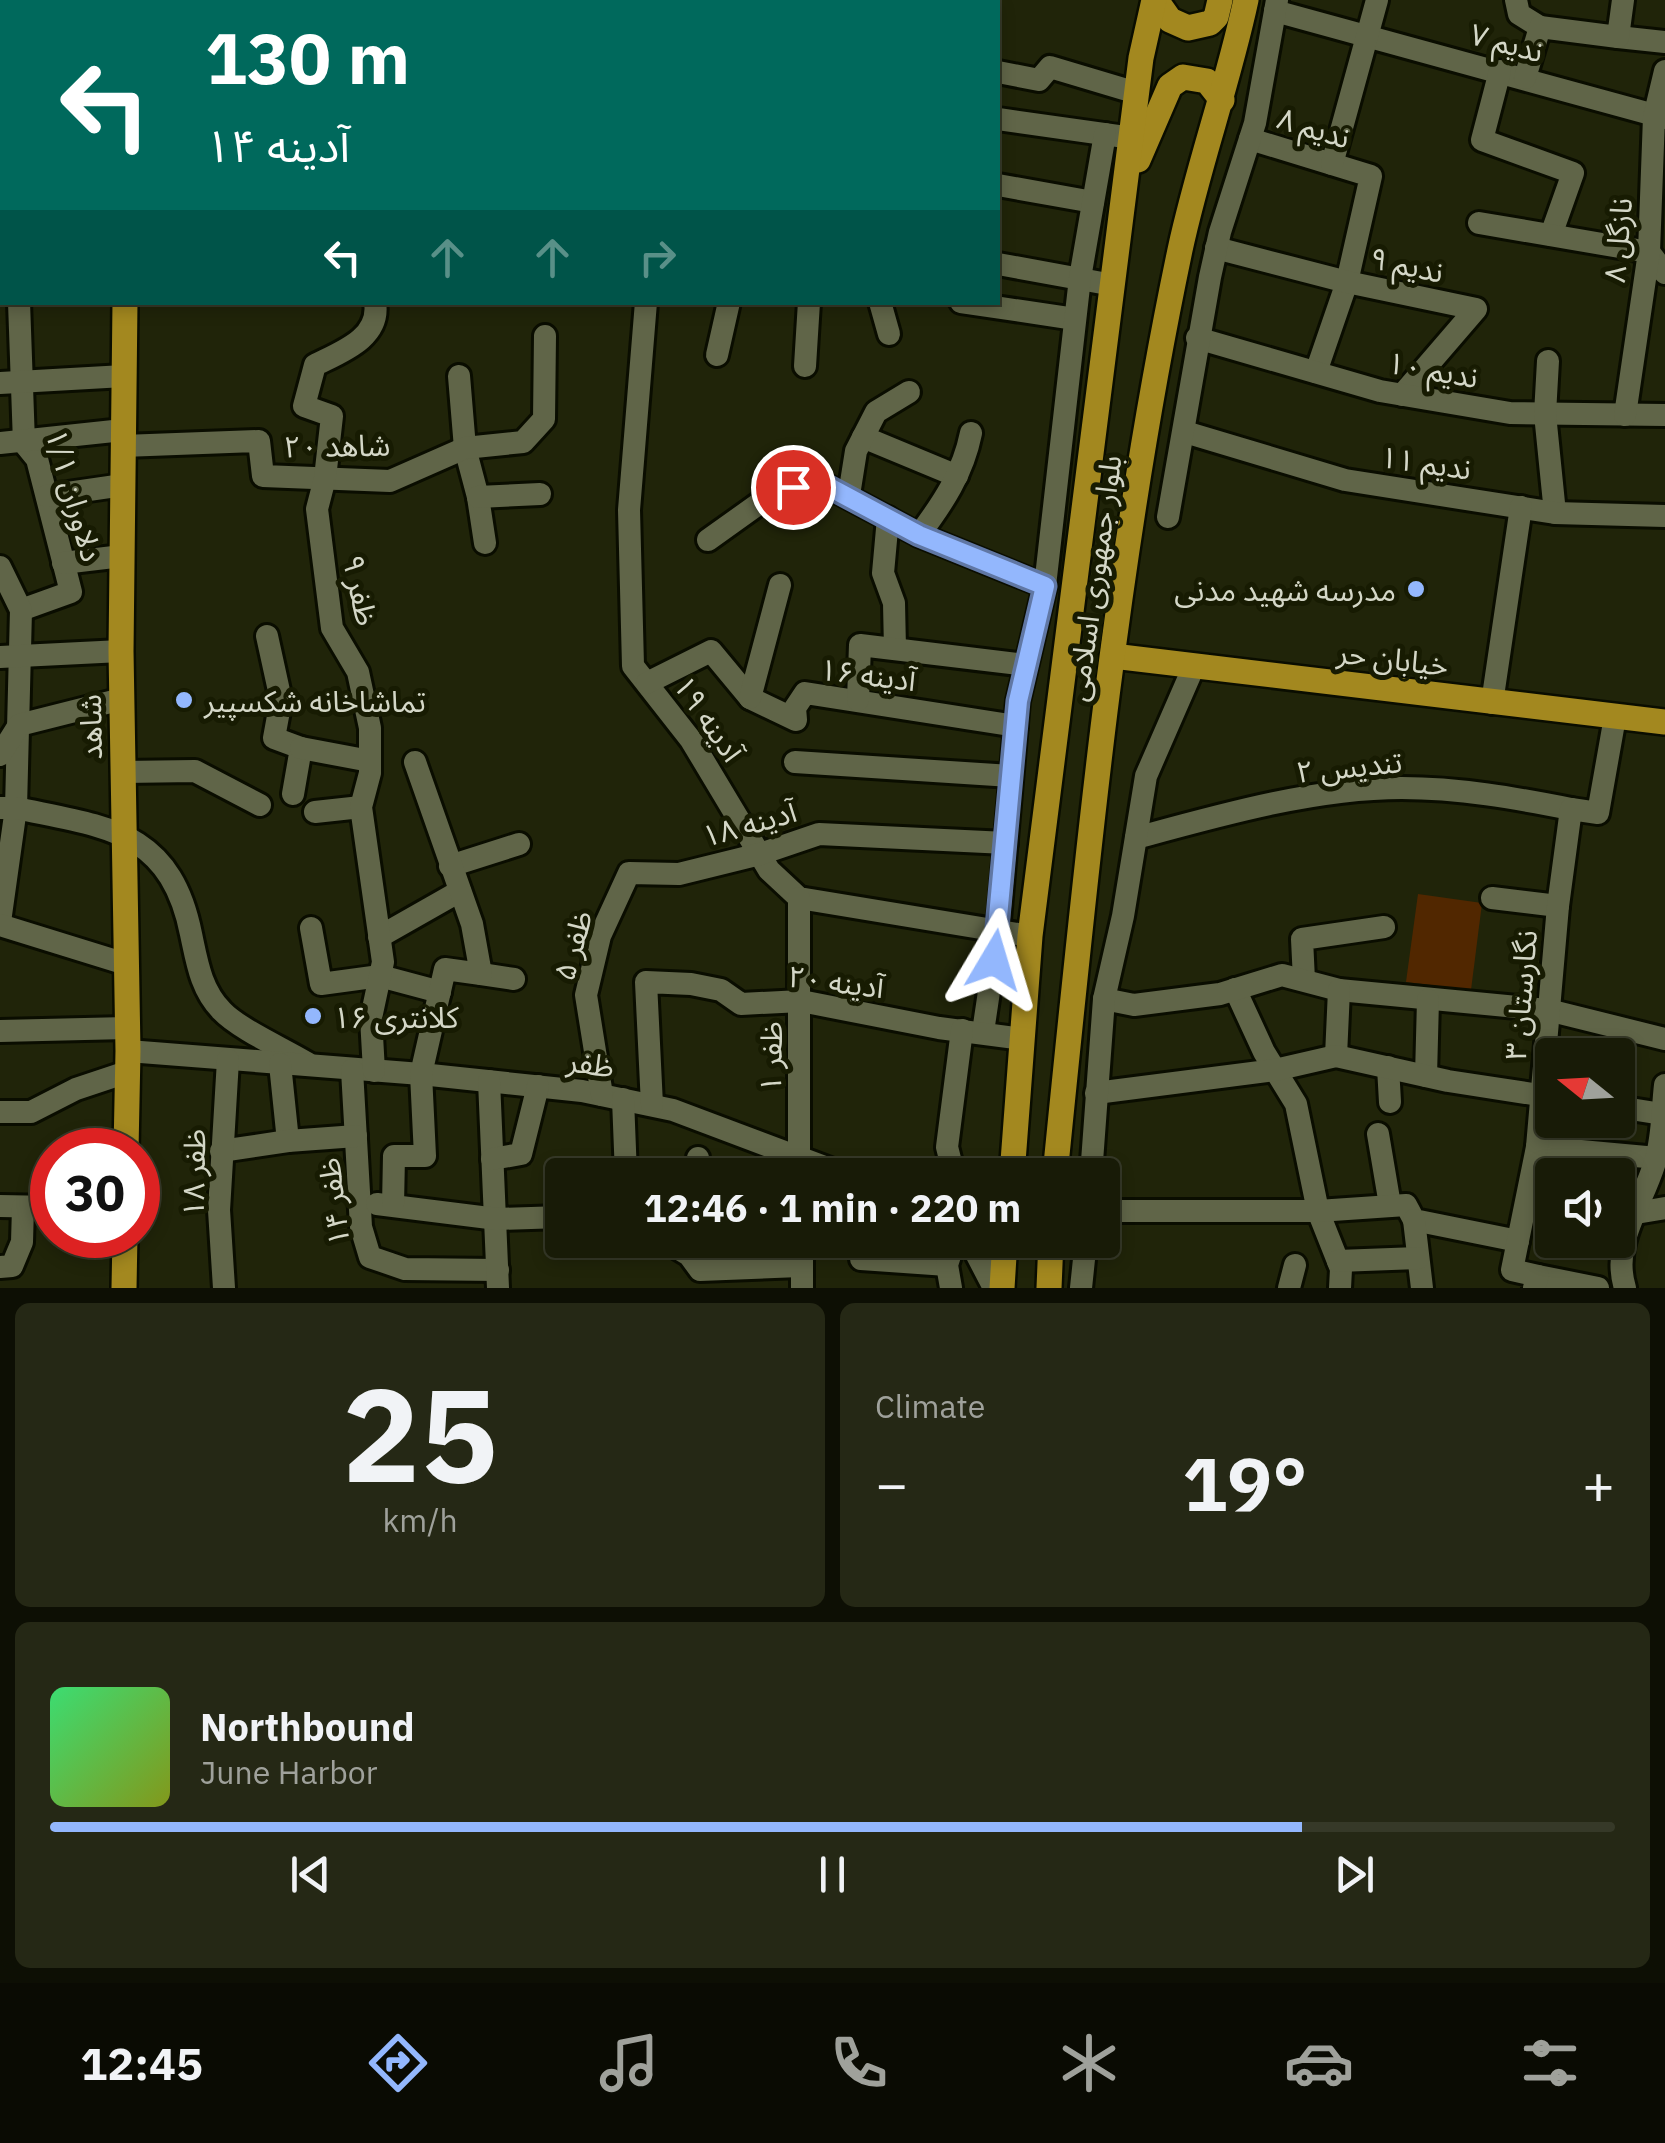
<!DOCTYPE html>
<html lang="en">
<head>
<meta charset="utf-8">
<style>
	body { margin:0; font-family:"IBM Plex Sans","Noto Sans Arabic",sans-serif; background:#252815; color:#f1f3f6; height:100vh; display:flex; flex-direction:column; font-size:38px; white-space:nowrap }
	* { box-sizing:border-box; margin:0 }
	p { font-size:32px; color:#9fa19b }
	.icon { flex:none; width:55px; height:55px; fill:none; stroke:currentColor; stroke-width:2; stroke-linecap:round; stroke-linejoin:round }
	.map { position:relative; height:1288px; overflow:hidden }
	.drawer { display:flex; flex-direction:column; gap:15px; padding:15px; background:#0d0f04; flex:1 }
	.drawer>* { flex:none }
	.hud { position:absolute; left:0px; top:0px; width:1000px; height:305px; box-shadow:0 5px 15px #0003,0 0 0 2px #363928; background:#00695c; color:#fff; overflow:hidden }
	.needle { width:65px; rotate:288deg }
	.tools { position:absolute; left:1535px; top:1038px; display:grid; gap:20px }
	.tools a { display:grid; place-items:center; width:100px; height:100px; border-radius:10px; background:#181b07; box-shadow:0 5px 15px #0003,0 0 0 2px #363928; font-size:50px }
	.speed { position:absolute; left:30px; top:1128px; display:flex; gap:20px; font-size:50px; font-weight:700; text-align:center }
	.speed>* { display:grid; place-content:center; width:130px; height:130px; border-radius:50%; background:#181b07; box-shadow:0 5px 15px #0003,0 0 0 2px #363928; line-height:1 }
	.speed .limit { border:15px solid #d22; background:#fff; color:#111 }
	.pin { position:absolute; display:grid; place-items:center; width:85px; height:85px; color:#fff; margin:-42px; border:5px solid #fff; border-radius:50%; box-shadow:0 2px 10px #0007 }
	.me { position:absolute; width:110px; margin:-55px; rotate:7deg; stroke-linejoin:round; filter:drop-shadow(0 0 8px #0008) }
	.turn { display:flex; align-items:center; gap:35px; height:210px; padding:0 40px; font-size:45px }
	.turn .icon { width:130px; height:130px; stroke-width:2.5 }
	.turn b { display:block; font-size:70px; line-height:85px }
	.lanes { display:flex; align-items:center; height:95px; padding:0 40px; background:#0003; justify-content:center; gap:50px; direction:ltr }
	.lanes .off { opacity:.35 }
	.big { font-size:75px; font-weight:700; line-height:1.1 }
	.drawer .widget { flex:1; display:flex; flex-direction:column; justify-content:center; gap:15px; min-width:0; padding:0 35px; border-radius:15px; background:#252815 }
	.drawer .dial { align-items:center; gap:0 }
	.dial b { font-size:130px; line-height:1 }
	.song { display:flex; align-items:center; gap:30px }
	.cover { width:120px; height:120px; border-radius:15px; background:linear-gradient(135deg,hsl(140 70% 55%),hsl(70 70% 35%)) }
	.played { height:10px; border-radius:5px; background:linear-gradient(90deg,#93b7fd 80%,#363928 80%) }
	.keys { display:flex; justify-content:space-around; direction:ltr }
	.heat { display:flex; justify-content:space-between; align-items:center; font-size:55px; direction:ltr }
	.drawer .tiles { flex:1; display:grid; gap:15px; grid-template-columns:1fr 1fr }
	.widget:last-child { grid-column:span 2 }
	.trip { position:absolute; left:545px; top:1158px; width:575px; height:100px; border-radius:10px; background:#181b07; box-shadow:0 5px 15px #0003,0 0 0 2px #363928; font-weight:700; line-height:100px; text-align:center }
	.dock { display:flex; height:160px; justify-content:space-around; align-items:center; background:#0a0b03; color:#9fa19b }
	.dock .icon { width:70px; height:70px }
	.dock .on { color:#93b7fd }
	.dock b { font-size:45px; color:#f1f3f6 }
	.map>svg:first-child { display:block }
	.green { fill:#512700 }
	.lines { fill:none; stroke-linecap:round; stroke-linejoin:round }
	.minor-casing { stroke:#0a0d00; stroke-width:28 }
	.major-casing { stroke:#0a0d00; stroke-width:30 }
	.minor { stroke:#606548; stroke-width:22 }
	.major { stroke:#a3881f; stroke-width:25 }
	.route-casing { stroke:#6077a4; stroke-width:25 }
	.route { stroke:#93b7fd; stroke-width:18 }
	.poi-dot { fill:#93b7fd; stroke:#171b02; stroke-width:4 }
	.labels { text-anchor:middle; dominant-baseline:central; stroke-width:10; stroke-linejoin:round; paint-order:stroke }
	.street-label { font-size:30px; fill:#d4d7c7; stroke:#171b02 }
	.poi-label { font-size:30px; fill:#d4d7c7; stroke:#171b02; text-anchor:start }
</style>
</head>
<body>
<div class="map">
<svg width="1665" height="1288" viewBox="0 0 1665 1288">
	<rect width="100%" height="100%" fill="#202409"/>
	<path class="green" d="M1418,894l64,9 -11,87 -65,-8z"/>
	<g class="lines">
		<g class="minor-casing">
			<g id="minor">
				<path d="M542,0l1,2"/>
				<path d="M622,0v2"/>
				<path d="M681,0l1,2"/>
				<path d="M1516,0l3,14 21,13"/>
				<path d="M169,2l26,-2"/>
				<path d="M387,2l1,-2"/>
				<path d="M468,2v-2"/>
				<path d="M746,2v-2"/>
				<path d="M844,2v-2"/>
				<path d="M916,2l2,-2"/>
				<path d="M1275,11l390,107"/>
				<path d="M1618,37l47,5"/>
				<path d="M1500,71l-18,69 91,33 -22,62"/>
				<path d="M998,72l41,8 11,-13 87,26"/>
				<path d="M1525,78l15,-51 78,10 5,-37"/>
				<path d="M0,82l2,-1"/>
				<path d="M998,119l120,17"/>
				<path d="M1250,139l121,37 -24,106 -31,90"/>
				<path d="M1332,164l45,-164"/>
				<path d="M0,165h2"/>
				<path d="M998,185l95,17"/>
				<path d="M0,223l2,-1"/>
				<path d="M1479,223l170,29 16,21"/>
				<path d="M1216,248l131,34 129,27 -74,86"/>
				<path d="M998,264l115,21"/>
				<path d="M0,278h2"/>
				<path d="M19,302l5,141 13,16 34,133 -50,18"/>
				<path d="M646,302l-17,208 4,156 58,74 78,130 30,28 231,38"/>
				<path d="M880,302l9,32"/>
				<path d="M961,302l114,17"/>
				<path d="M1197,338l183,53 130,22 155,2"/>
				<path d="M717,355l12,-53"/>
				<path d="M1548,361l-3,53 10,99"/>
				<path d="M805,366l4,-64"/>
				<path d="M459,376l6,72 13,49 7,46"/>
				<path d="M0,383l124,-7"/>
				<path d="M1625,415l24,-163 5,-135 11,-46"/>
				<path d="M1185,432l160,48 210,33 110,3"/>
				<path d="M863,437l94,39"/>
				<path d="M0,443l123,-13"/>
				<path d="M123,446l136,-5 4,35 127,5 75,-33 58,-6 21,-23 1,-83"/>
				<path d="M849,495l7,-44 20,-39 33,-20"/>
				<path d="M47,496l76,-11"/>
				<path d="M478,497l62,-3"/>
				<path d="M1168,517l42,-240 10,-45 35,-109 22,-123"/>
				<path d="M888,518l-5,55 11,30 1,46"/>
				<path d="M919,535c24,-32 44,-62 52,-102"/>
				<path d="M708,540l63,-45 43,-16 105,56 126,51"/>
				<path d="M63,563l59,-7"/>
				<path d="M0,567l21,43 -5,198 -16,114"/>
				<path d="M267,636l14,64 -7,38 27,10 -8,46"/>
				<path d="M0,657l121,-6"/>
				<path d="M647,683l64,-32 39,47 46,22 -1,-12 10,-15 211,33"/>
				<path d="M750,698l30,-113"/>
				<path d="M858,700l2,-55 166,20"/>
				<path d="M1492,703l29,-196"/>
				<path d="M301,748l69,13"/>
				<path d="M0,755l19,-30 103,-26"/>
				<path d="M795,762l216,14"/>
				<path d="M123,772l72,-1 65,34"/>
				<path d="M0,808h16c89,19 154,21 175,126 6,28 10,56 31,77 17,18 62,38 85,52"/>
				<path d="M315,812l46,-5"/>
				<path d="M1136,838c84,-23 179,-50 266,-50 57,0 113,10 169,21"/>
				<path d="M450,866l69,-22"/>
				<path d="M1492,898l66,8"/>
				<path d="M0,925l126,39"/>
				<path d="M311,928l10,56 59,-8 60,16"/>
				<path d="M379,937l81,-46"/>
				<path d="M481,974l33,5"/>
				<path d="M1304,980l-2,-41 82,-12"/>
				<path d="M1235,989l29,63 32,52 22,107 23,58 -1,19"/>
				<path d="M1104,999l30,6 86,-11 62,-19 57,15 209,20 117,29"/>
				<path d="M0,1031l127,-3"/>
				<path d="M983,1032l15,-101 20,-230 27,-115 35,-308 25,-144"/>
				<path d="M128,1051l293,23 161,17 91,19 173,65"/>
				<path d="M1336,1056l3,-66"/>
				<path d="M280,1064l8,77"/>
				<path d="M1388,1067l2,35"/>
				<path d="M352,1070l9,157 9,30 35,12 93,1"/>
				<path d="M374,1071l-3,-53 12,-56 -22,-155 9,-34v-45l-12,-56 -26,-44 -15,-119 8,-31 7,-62 -28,-10 11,-41c26,-13 66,-27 60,-63"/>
				<path d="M1426,1076l2,-76"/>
				<path d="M489,1081l9,207"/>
				<path d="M1096,1093l179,-23 61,-14 112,25 104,16"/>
				<path d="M602,1095l-16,-100 14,-59 29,-63 50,1 81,-20 59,-20 187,9"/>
				<path d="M623,1099l3,76"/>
				<path d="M652,1105l-6,-123 45,2 30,6 20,14 60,-3 138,27 83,11"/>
				<path d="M1618,1107l44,7"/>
				<path d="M0,1112h31l45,-23 51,-17"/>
				<path d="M1378,1134l12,71"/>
				<path d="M1537,1147l120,11"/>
				<path d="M221,1151l67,-10 68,-5"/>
				<path d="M799,1157v-259"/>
				<path d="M698,1158v17"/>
				<path d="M492,1159l29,-5 17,-68"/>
				<path d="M954,1175l-7,-28 15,-117"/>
				<path d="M1091,1175l13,-176 19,-83 23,-140 48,-110"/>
				<path d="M1527,1202l25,3"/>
				<path d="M377,1204l120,15 65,-2"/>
				<path d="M393,1205l1,-49h31l-4,-82 24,-105 36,5 -9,-50 -57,-162"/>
				<path d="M0,1206l52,1"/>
				<path d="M1102,1211h216l88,-6 8,15 104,21"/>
				<path d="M1618,1212l18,1 29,-5"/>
				<path d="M1414,1220l8,68"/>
				<path d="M664,1240l25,15 11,15 100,-4"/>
				<path d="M969,1240l25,48"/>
				<path d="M861,1259l86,6"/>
				<path d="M1338,1261l80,-3"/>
				<path d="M0,1267l12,-1 10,-24 1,-35"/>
				<path d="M1538,1276l60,12"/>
				<path d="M224,1288l-5,-78 9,-150"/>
				<path d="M802,1288v-48"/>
				<path d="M951,1288l-4,-23 8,-25"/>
				<path d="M1081,1288l5,-48"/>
				<path d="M1289,1288l6,-23"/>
				<path d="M1534,1288l4,-12 -26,-6 25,-123 21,-241 13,-97 27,4 17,-96"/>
				<path d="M1625,1288c-14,-45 17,-83 30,-126 8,-24 7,-52 10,-77"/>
			</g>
		</g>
		<g class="major-casing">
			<g id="major">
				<path d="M1156,0l14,20 18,8 22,-5 6,-6 4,-17"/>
				<path d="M128,2v-2"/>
				<path d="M1138,160l32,-74 13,-9 24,4 15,19"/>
				<path d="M125,302l-4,349 7,400 -2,99"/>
				<path d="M1113,656l552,66"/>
				<path d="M1012,1175l18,-239 111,-878 13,-58"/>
				<path d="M1055,1175c31,-309 61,-621 125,-925 18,-84 48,-166 66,-250"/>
				<path d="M124,1288l1,-53"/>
				<path d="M1002,1288l3,-48"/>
				<path d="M1049,1288l2,-48"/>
			</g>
		</g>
		<use href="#minor" class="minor"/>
		<use href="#major" class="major"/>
	</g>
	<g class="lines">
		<g class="route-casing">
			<path id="route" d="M793,487l21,-8 105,56 126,51 -27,115 -24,259"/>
		</g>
		<use href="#route" class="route"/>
	</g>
	<g class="poi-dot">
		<circle cx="1416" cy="589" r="10"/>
		<circle cx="184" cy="700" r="10"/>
		<circle cx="313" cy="1016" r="10"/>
	</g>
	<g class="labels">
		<g class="street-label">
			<text transform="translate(1507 42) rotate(15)">ندیم ۷</text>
			<text transform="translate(1314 127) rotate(17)">ندیم ۸</text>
			<text transform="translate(1617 240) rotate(-85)">نازگل ۸</text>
			<text transform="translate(1407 264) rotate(12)">ندیم ۹</text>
			<text transform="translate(1433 369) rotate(10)">ندیم ۱۰</text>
			<text transform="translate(337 445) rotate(-1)">شاهد ۲۰</text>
			<text transform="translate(1426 462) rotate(8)">ندیم ۱۱</text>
			<text transform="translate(75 495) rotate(74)">دلاوران ۱/۱</text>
			<text transform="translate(1093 578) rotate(-82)">بلوار جمهوری اسلامی</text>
			<text transform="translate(361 590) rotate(78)">ظفر ۹</text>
			<text transform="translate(1393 658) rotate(7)">خیابان حر</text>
			<text transform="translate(868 674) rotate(7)">آدینه ۱۶</text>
			<text transform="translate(709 718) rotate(55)">آدینه ۱۹</text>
			<text transform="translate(90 727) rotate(-91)">شاهد</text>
			<text transform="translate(1349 766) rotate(-6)">تندیس ۲</text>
			<text transform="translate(749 823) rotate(-16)">آدینه ۱۸</text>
			<text transform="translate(572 945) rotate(-74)">ظفر ۵</text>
			<text transform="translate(836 981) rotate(7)">آدینه ۲۰</text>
			<text transform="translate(1520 995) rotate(-85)">نگارستان ۳</text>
			<text transform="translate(770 1057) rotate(-89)">ظفر ۱</text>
			<text transform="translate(591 1063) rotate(9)">ظفر</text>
			<text transform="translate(193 1173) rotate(-89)">ظفر ۱۸</text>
			<text transform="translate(333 1202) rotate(-97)">ظفر ۱۴</text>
		</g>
		<g class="poi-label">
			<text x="1396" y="589" text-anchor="end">مدرسه شهید مدنی</text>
			<text x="204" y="700">تماشاخانه شکسپیر</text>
			<text x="333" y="1016">کلانتری ۱۶</text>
		</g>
	</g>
</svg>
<div class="tools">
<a><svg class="needle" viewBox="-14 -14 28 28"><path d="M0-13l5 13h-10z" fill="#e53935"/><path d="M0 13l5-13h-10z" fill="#9fa19b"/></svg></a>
<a><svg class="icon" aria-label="sound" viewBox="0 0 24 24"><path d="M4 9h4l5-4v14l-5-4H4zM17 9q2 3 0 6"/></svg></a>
</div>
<div class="speed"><div class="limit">30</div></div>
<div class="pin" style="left:793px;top:487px;background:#d93025"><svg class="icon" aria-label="arrive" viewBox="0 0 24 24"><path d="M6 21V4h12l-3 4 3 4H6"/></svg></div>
<svg class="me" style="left:994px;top:960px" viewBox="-20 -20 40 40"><path d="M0-17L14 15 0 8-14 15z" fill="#93b7fd" stroke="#fff" stroke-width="4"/></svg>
<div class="trip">12:46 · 1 min · 220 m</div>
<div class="hud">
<div class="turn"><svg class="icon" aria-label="left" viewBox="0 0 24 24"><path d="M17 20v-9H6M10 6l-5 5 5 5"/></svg><div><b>130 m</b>آدینه ۱۴</div></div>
<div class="lanes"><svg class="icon" aria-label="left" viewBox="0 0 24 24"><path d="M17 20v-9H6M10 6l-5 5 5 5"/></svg><svg class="icon off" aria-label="ahead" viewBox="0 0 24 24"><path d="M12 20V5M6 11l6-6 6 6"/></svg><svg class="icon off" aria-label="ahead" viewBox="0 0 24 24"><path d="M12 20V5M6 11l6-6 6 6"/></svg><svg class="icon off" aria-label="right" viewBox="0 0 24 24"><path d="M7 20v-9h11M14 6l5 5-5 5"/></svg></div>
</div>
</div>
<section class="drawer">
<div class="tiles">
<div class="widget dial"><b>25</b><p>km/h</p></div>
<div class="widget"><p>Climate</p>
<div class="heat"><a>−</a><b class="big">19°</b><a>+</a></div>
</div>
<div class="widget">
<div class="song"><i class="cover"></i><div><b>Northbound</b><p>June Harbor</p></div></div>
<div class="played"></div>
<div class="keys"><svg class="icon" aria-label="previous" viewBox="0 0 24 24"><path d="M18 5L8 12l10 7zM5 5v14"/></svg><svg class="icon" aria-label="pause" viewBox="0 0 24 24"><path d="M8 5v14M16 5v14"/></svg><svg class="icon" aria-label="next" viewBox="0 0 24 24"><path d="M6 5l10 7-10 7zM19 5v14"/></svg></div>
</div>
</div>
</section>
<nav class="dock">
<b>12:45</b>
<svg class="icon on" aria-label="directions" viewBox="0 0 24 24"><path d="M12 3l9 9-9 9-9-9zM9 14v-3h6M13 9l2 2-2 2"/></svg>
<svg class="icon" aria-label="music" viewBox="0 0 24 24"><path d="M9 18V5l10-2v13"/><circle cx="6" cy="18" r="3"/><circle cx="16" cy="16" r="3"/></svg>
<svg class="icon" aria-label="phone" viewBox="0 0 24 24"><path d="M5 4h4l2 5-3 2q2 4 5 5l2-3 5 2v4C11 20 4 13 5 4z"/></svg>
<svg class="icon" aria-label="climate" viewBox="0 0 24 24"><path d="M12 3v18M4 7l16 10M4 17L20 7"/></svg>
<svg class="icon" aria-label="car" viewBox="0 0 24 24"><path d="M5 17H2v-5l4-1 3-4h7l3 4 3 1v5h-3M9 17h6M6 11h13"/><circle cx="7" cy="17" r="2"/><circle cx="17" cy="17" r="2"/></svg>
<svg class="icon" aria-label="filters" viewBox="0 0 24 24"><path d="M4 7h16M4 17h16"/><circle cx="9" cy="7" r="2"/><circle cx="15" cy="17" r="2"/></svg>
</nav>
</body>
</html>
